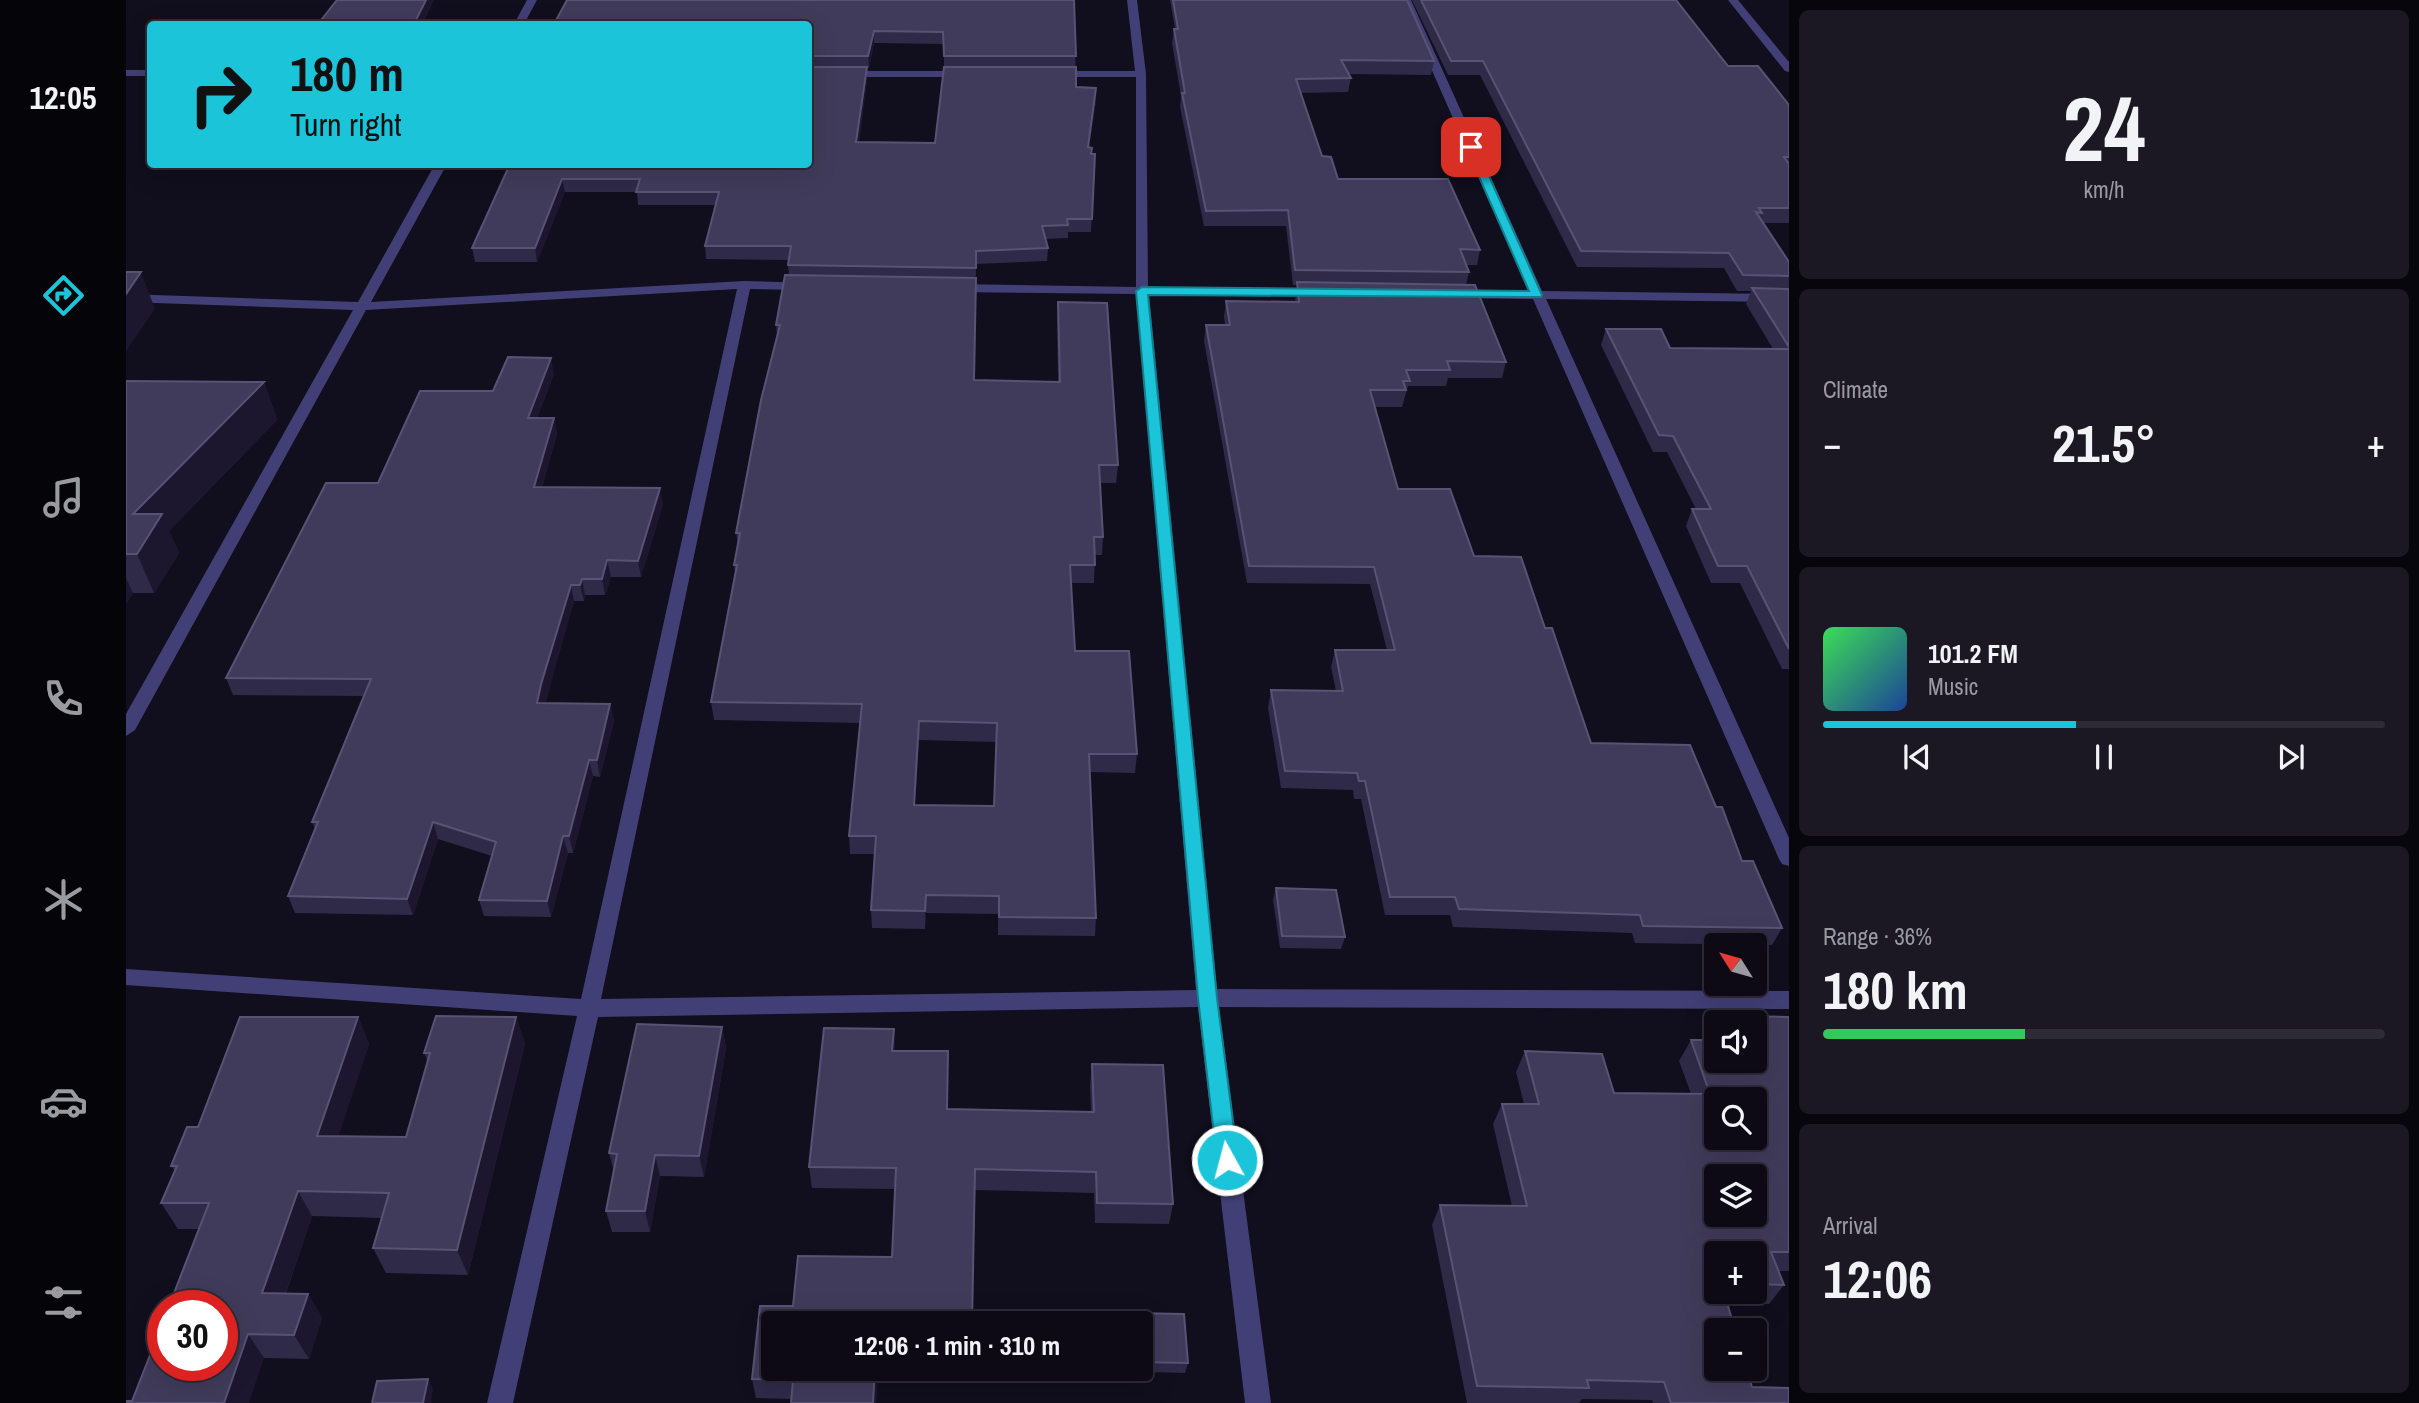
<!DOCTYPE html>
<html lang="en">
<head>
<meta charset="utf-8">
<style>
	body { margin:0; font-family:"Archivo Narrow",sans-serif; background:#1b1823; color:#f1f3f6; height:100vh; display:flex; flex-direction:column; font-size:26px; white-space:nowrap }
	* { box-sizing:border-box; margin:0 }
	p { font-size:23px; color:#9a9aa1 }
	.icon { flex:none; width:38px; height:38px; fill:none; stroke:currentColor; stroke-width:2; stroke-linecap:round; stroke-linejoin:round }
	.map { position:relative; flex:1; overflow:hidden }
	.side { display:flex; flex-direction:column; gap:10px; padding:10px; background:#07060c; width:630px }
	.side>* { flex:none }
	.guide { position:absolute; left:21px; top:21px; width:665px; height:147px; border-radius:7px; box-shadow:0 7px 28px #0002,0 0 0 2px #2d2b35; background:#1cc4d9; color:#111; overflow:hidden }
	.needle { width:46px; rotate:307deg }
	.fabs { position:absolute; left:1578px; top:933px; display:grid; gap:14px }
	.fabs a { display:grid; place-items:center; width:63px; height:63px; border-radius:7px; background:#0d0a16; box-shadow:0 7px 28px #0002,0 0 0 2px #2d2b35; font-size:35px }
	.speed { position:absolute; left:21px; top:1290px; display:flex; gap:14px; font-size:35px; font-weight:700; text-align:center }
	.speed>* { display:grid; place-content:center; width:91px; height:91px; border-radius:50%; background:#0d0a16; box-shadow:0 7px 28px #0002,0 0 0 2px #2d2b35; line-height:1 }
	.speed .limit { border:10px solid #d22; background:#fff; color:#111 }
	.pin { position:absolute; display:grid; place-items:center; width:60px; height:60px; color:#fff; margin:-30px; border-radius:14px; box-shadow:0 4px 10px #0006 }
	.me { position:absolute; width:77px; margin:-38px; rotate:353deg; stroke-linejoin:round; filter:drop-shadow(0 0 5px #0008) }
	.turn { display:flex; align-items:center; gap:24px; height:147px; padding:0 28px; font-size:32px }
	.turn .icon { width:91px; height:91px; stroke-width:2.5 }
	.turn b { display:block; font-size:49px; line-height:60px }
	.big { font-size:52px; font-weight:800; line-height:1.1 }
	.side .card { flex:1; display:flex; flex-direction:column; justify-content:center; gap:10px; min-width:0; padding:0 24px; border-radius:10px; background:#1b1823 }
	.side .dial { align-items:center; gap:0 }
	.dial b { font-size:91px; line-height:1 }
	.song { display:flex; align-items:center; gap:21px }
	.cover { width:84px; height:84px; border-radius:10px; background:linear-gradient(135deg,hsl(130 70% 55%),hsl(220 70% 35%)) }
	.played { height:7px; border-radius:4px; background:linear-gradient(90deg,#1cc4d9 45%,#2d2b35 45%) }
	.keys { display:flex; justify-content:space-around; direction:ltr }
	.heat { display:flex; justify-content:space-between; align-items:center; font-size:38px; direction:ltr }
	.charge { height:10px; border-radius:5px; background:linear-gradient(90deg,#34c759 36%,#2d2b35 0) }
	.trip { position:absolute; left:635px; top:1311px; width:392px; height:70px; border-radius:7px; background:#0d0a16; box-shadow:0 7px 28px #0002,0 0 0 2px #2d2b35; font-weight:800; line-height:70px; text-align:center }
	main { display:flex; flex:1; min-height:0 }
	.menu { display:flex; flex-direction:column; width:126px; justify-content:space-around; align-items:center; background:#050409; color:#9a9aa1 }
	.menu .icon { width:49px; height:49px }
	.menu .selected { color:#1cc4d9 }
	.menu b { font-size:32px; color:#f1f3f6 }
	.map>svg:first-child { display:block }
	.lines { fill:none; stroke-linecap:round; stroke-linejoin:round }
	.minor { fill:#423f76; fill-rule:evenodd }
	.wall { fill:#2f2a48; fill-rule:evenodd }
	.shaded-wall { fill:#1c172f }
	.building { fill:#413b5b; stroke:#585374; stroke-width:2; fill-rule:evenodd }
	.route { fill:#1cc4d9; stroke:#127f8d; stroke-width:2 }
</style>
</head>
<body>
<main>
<nav class="menu">
<b>12:05</b>
<svg class="icon selected" aria-label="directions" viewBox="0 0 24 24"><path d="M12 3l9 9-9 9-9-9zM9 14v-3h6M13 9l2 2-2 2"/></svg>
<svg class="icon" aria-label="music" viewBox="0 0 24 24"><path d="M9 18V5l10-2v13"/><circle cx="6" cy="18" r="3"/><circle cx="16" cy="16" r="3"/></svg>
<svg class="icon" aria-label="phone" viewBox="0 0 24 24"><path d="M5 4h4l2 5-3 2q2 4 5 5l2-3 5 2v4C11 20 4 13 5 4z"/></svg>
<svg class="icon" aria-label="climate" viewBox="0 0 24 24"><path d="M12 3v18M4 7l16 10M4 17L20 7"/></svg>
<svg class="icon" aria-label="car" viewBox="0 0 24 24"><path d="M5 17H2v-5l4-1 3-4h7l3 4 3 1v5h-3M9 17h6M6 11h13"/><circle cx="7" cy="17" r="2"/><circle cx="17" cy="17" r="2"/></svg>
<svg class="icon" aria-label="filters" viewBox="0 0 24 24"><path d="M4 7h16M4 17h16"/><circle cx="9" cy="7" r="2"/><circle cx="15" cy="17" r="2"/></svg>
</nav>
<div class="map">
<svg width="1663" height="1403" viewBox="0 0 1663 1403">
	<rect width="100%" height="100%" fill="#110e1d"/>
	<g class="lines">
		<g class="minor">
			<path d="M401,0h10l-13,24h-10z"/>
			<path d="M1001,0h10l9,74 2,213 171,2 7,4 -7,4 -170,-2 68,694 572,2v18l-570,-2 52,396h-26l-47,-396 -600,10 -85,386h-26l90,-387 -451,-31v-16l455,30 156,-710 -371,21 -231,420 -9,6v-22l227,-404 -227,-8v-8l232,8 77,-138h12l-76,138 373,-21 65,2v6l-5,1 -54,-1 -149,710 595,-9 -60,-696 -181,-2 -6,-4 6,-4 181,3v-210h-83l-5,-3 5,-3h82z"/>
			<path d="M1275,0h10l131,291 247,3v8l-243,-3 243,539v28l-7,-2 -3,-5 -246,-560 -78,-1 -7,-4 7,-4 74,1z"/>
			<path d="M1602,0h10l51,62v10l-4,-1z"/>
			<rect x="0" y="70" width="24" height="6"/>
			<path d="M682,71h158l5,3 -5,3h-158z"/>
		</g>
	</g>
	<g class="wall">
		<path d="M948,0l2,87 20,14 -7,46 2,7h4l-4,78h-23v6l-23,1 3,9 -1,13 -71,3 -2,116 84,2 -1,-63 1,-17 60,163 -2,18h-16l3,54 -1,18h-7l-1,28h-23l4,68 62,103 -2,19 -45,-1 6,146 -1,18 -97,-1v-21l-72,-1 -1,16 -53,-1 -1,-18 4,-56h-25l-1,-18 11,-113 -146,-3 -3,-18 24,-128 -1,-9 4,-19 -2,-13 41,-197 -1,-11 13,-50 -1,-10 1,-5 -83,-1 -1,-13 11,-41h-78l-1,-13h-72l-28,70h-62l-3,-14 38,-84h298v-140zM748,43l70,1v24l-9,75 -76,-1 8,-62v-12h2zM793,740l78,2 -3,64 -79,-1z"/>
		<path d="M1044,0h237l27,61 -3,14 -82,-1 2,4 -3,14 -48,1 22,63 16,23 142,71 -3,15h-11l3,7 -3,13 40,77 -4,16h-54l-2,8h-38l-6,21h-27l23,82 76,67 71,72 46,115 125,64 26,54 40,67 -10,17 -137,-2 -3,-10 -179,-6 -3,-12h-65l-24,-116h-7l-1,-9 -72,-2 -13,-80 3,-18 65,1 -5,-24 4,-17h52l-17,-66 -123,-1 -43,-242 2,-16h19l-1,-8 2,-16 69,1 2,-17h-4l-7,-59h-82l-24,-119 1,-11 -9,-53 2,-14h1z"/>
		<path d="M1286,0h264l52,66 61,39v118h-26l26,39v407h-7l-42,-86h-29l-25,-57 6,-17h4l-29,-57h-14l-52,-107 5,-16 64,19 103,1 -27,-45 5,-13h-14l-13,-23 -147,-1 -97,-192h-32z"/>
		<path d="M428,374l-17,44h17l3,16 -15,53 121,17 -22,73h-30l-6,18h-20l-1,6h-10l-29,100v2l65,1 4,17 -14,56 -7,-1 -20,77h-5l-17,64 -67,-1 -5,-16 13,-44 -54,-17 -25,76 -118,-2 -7,-17 27,-67 -3,-7 52,-126 -131,-1 -7,-17 152,-195 115,-92z"/>
		<path d="M0,381l138,1 13,38 -108,111 10,22 -25,40h-21l-7,11z"/>
		<path d="M1150,888l69,49 -4,12 -61,-1 -7,-48z"/>
		<path d="M1613,1016l50,1v254h-10l5,14 -15,19 -42,-1 25,84 37,16h-136l-1,-3 -70,-1 -3,4h-112l-35,-178 8,-20 72,1 -19,-82 9,-20h22l-8,-32 9,-21 89,42 77,1 -12,-33 12,-21 64,20v-38h-19zM1591,1253h38v39h-38z"/>
		<path d="M232,1017l11,27 -31,92 68,1 22,-75 -4,-9 92,-36 9,27 -57,231 -82,-2 -13,-25 9,-30 -70,-2 -26,77 22,1 14,24 -13,41 -45,-1 -132,43 67,-172h-21l-17,-26 14,-32 -4,-5 27,-39z"/>
		<path d="M596,1027l4,21 -22,129 -44,-1 -10,56h-38l-6,-21 8,-39 -5,-19z"/>
		<path d="M698,1028l70,1 1,22h53v58l143,3 -1,-26 2,-22 71,1 10,139 -4,20 -74,-1 -1,-30 -120,-3 -2,133h-198v45h104l-2,35h-85v-4l-35,-1 -4,-19 8,-73h33l5,-50 94,1 3,-68 -83,-1 -3,-21z"/>
		<path d="M955,1312l103,2 4,49 -3,10 -103,-3v-2h59v-45h-61z"/>
	</g>
	<g class="shaded-wall">
		<path d="M300,0h8l-11,24h-9z"/>
		<path d="M748,31v12l-5,25 -1,-12z"/>
		<path d="M741,67v13l-10,75 -1,-13z"/>
		<path d="M970,88v13l-9,59 1,-13z"/>
		<path d="M436,179l3,13 -28,70 -2,-14z"/>
		<path d="M15,272l14,37 -29,42v-57z"/>
		<path d="M425,358l3,16 -23,60 -3,-16z"/>
		<path d="M138,382l13,38 -108,111 10,22 -25,40 -17,-39 -4,-40z"/>
		<path d="M428,418l3,16 -19,69 -4,-16z"/>
		<path d="M534,488l3,16 -22,73 -3,-16z"/>
		<path d="M481,560l4,17 -6,18 -3,-16z"/>
		<path d="M0,578l7,15 -7,11z"/>
		<path d="M456,579l3,16 -1,6 -4,-16z"/>
		<path d="M445,585l3,16 -33,119 -4,-17z"/>
		<path d="M484,704l4,17 -14,56 -3,-17z"/>
		<path d="M793,721v19l-5,83v-18z"/>
		<path d="M463,760l4,16 -20,77 -4,-17z"/>
		<path d="M307,822l5,17 -25,76 -6,-16z"/>
		<path d="M437,836l5,17 -17,64 -4,-16z"/>
		<path d="M800,895v18l-1,16v-18z"/>
		<path d="M232,1017l11,27 -39,118 -13,-26z"/>
		<path d="M390,1017l9,27 -57,231 -11,-25z"/>
		<path d="M596,1027l4,21 -22,129 -5,-21z"/>
		<path d="M768,1029l1,22h-3z"/>
		<path d="M529,1155l5,21 -10,56 -5,-21z"/>
		<path d="M172,1191l14,25 -35,102 -15,-25z"/>
		<path d="M182,1294l14,24 -13,41 -15,-24z"/>
		<path d="M122,1334l16,24 -15,45h-25z"/>
		<path d="M749,1368h3l-2,35h-3z"/>
		<path d="M302,1379l5,10 -2,14h-8z"/>
	</g>
	<g class="building">
		<path d="M211,0h89l-12,24h-96z"/>
		<path d="M441,0h507l2,56h-132l-1,-24 -69,-1 -6,25h-60v-32h-254z"/>
		<path d="M1047,0h234l27,61 -93,-1 10,18 -55,1 26,77 9,1 7,22h110l32,71 -20,-1 9,23 -174,-2 -7,-60 -82,1 -24,-118h3l-11,-64h4z"/>
		<path d="M1295,0h255l52,66h30l31,39v52h-5l5,7v44h-30l3,5 -6,-1 33,50v14l-46,-1 -14,-22 -148,-2 -98,-190h-32z"/>
		<path d="M682,67h59l-11,75 79,1 9,-76h132v20l20,1 -8,59 4,1 -1,6h4l-3,65h-25l1,6 -26,1 6,22 -72,3v17l-188,-3 3,-19h-86l14,-54h-83l4,-13h-78l-27,69h-63l38,-84h298z"/>
		<path d="M0,272h15l-15,22z"/>
		<path d="M659,275l191,3 -2,102 86,2 -2,-80 49,1 11,162h-19l4,72h-9l1,28h-25l5,86h54l8,103h-48l7,164 -97,-1v-21l-73,-1 -1,16 -54,-1 5,-74h-27l13,-132 -151,-2 26,-137h-3l6,-32h-4l25,-133 19,-75h-4zM793,721l78,2 -3,83 -80,-1z"/>
		<path d="M1171,282l178,3 31,77 -59,-1 3,9h-44l4,11h-7l3,9h-36l28,99h52l24,67 47,1 24,71h7l39,115 99,2 26,62h6l20,54h11l29,67 -139,-2 -3,-11 -181,-6 -4,-12h-65l-25,-116h-6l-2,-8 -72,-2 -14,-81 72,1 -8,-41h60l-21,-83 -125,-1 -43,-241h24l-4,-24 73,1z"/>
		<path d="M1626,288l37,1v58z"/>
		<path d="M1480,329h55l9,19 119,1v300l-42,-83h-29l-26,-57h19l-38,-73 -14,-1z"/>
		<path d="M382,357l43,1 -23,60h26l-20,69 126,1 -22,73 -31,-1 -5,19h-20l-2,6h-9l-30,99 -4,19 73,1 -13,56h-8l-20,76h-6l-16,65 -68,-1 17,-58 -63,-20 -26,77 -119,-3 30,-74h-6l59,-143 -145,-1 100,-195h52l42,-92h73z"/>
		<path d="M0,381l138,1 -131,132h29l-25,40h-11z"/>
		<path d="M1150,888l60,2 9,47 -63,-1z"/>
		<path d="M310,1016l80,1 -59,233 -84,-2 16,-55 -91,-2 -36,102 46,1 -14,41 -46,-1 -24,69h-98v-2h6l31,-79v43h59v-59h-53l40,-103h-48l16,-37h-6l16,-39h11l42,-110h118l-41,119 89,1 24,-84h-6z"/>
		<path d="M1613,1016l50,1v235h-18l13,33 -29,-1v-31h-38v39h7l11,38h-18v38h29l6,19 37,1v15h-118l-7,-21 -77,-2 2,8 -112,-2 -37,-181 87,1 -25,-102h37l-14,-53 77,3 12,39 96,1 -19,-54h26v20h38v-38h-13zM1591,1099h38v39h-38zM1591,1176h38v38h-38z"/>
		<path d="M511,1024l85,3 -23,129 -44,-1 -10,56h-39l11,-57 -8,-1z"/>
		<path d="M698,1028l70,1 -2,22h56l-1,58 147,3 -2,-48 71,1 10,139 -76,-1 -1,-31 -121,-3 -3,154h-198v45h101l-2,35h-82l2,-23 -41,-1 8,-73h33l5,-50 94,1 4,-89 -87,-1z"/>
		<path d="M955,1312l103,2 4,49 -47,-1v-39h-59z"/>
		<path d="M302,1379l-5,24h-51l5,-22z"/>
	</g>
	<path class="route" d="M1345,144l5,3 66,148 -1,2 -393,-2 69,703 21,162 -3,6 -8,3 -7,-3 -3,-6 -19,-162 -62,-707 6,-4 387,4 -63,-144z"/>
</svg>
<div class="fabs">
<a><svg class="needle" viewBox="-14 -14 28 28"><path d="M0-13l5 13h-10z" fill="#e53935"/><path d="M0 13l5-13h-10z" fill="#9a9aa1"/></svg></a>
<a><svg class="icon" aria-label="sound" viewBox="0 0 24 24"><path d="M4 9h4l5-4v14l-5-4H4zM17 9q2 3 0 6"/></svg></a>
<a><svg class="icon" aria-label="search" viewBox="0 0 24 24"><circle cx="10" cy="10" r="6"/><path d="M15 15l6 6"/></svg></a>
<a><svg class="icon" aria-label="layers" viewBox="0 0 24 24"><path d="M12 4l9 5-9 5-9-5zM3 14l9 5 9-5"/></svg></a>
<a>+</a>
<a>−</a>
</div>
<div class="speed"><div class="limit">30</div></div>
<div class="pin" style="left:1345px;top:147px;background:#d93025"><svg class="icon" aria-label="arrive" viewBox="0 0 24 24"><path d="M6 21V4h12l-3 4 3 4H6"/></svg></div>
<svg class="me" style="left:1101px;top:1160px" viewBox="-20 -20 40 40"><circle r="17" fill="#1cc4d9" stroke="#fff" stroke-width="3"/><path d="M0-11L8 9 0 5-8 9z" fill="#fff"/></svg>
<div class="trip">12:06 · 1 min · 310 m</div>
<div class="guide">
<div class="turn"><svg class="icon" aria-label="right" viewBox="0 0 24 24"><path d="M7 20v-9h11M14 6l5 5-5 5"/></svg><div><b>180 m</b>Turn right</div></div>
</div>
</div>
<section class="side">
<div class="card dial"><b>24</b><p>km/h</p></div>
<div class="card"><p>Climate</p>
<div class="heat"><a>−</a><b class="big">21.5°</b><a>+</a></div>
</div>
<div class="card">
<div class="song"><i class="cover"></i><div><b>101.2 FM</b><p>Music</p></div></div>
<div class="played"></div>
<div class="keys"><svg class="icon" aria-label="previous" viewBox="0 0 24 24"><path d="M18 5L8 12l10 7zM5 5v14"/></svg><svg class="icon" aria-label="pause" viewBox="0 0 24 24"><path d="M8 5v14M16 5v14"/></svg><svg class="icon" aria-label="next" viewBox="0 0 24 24"><path d="M6 5l10 7-10 7zM19 5v14"/></svg></div>
</div>
<div class="card"><p>Range · 36%</p><b class="big">180 km</b><div class="charge"></div></div>
<div class="card"><p>Arrival</p><b class="big">12:06</b></div>
</section>
</main>
</body>
</html>
